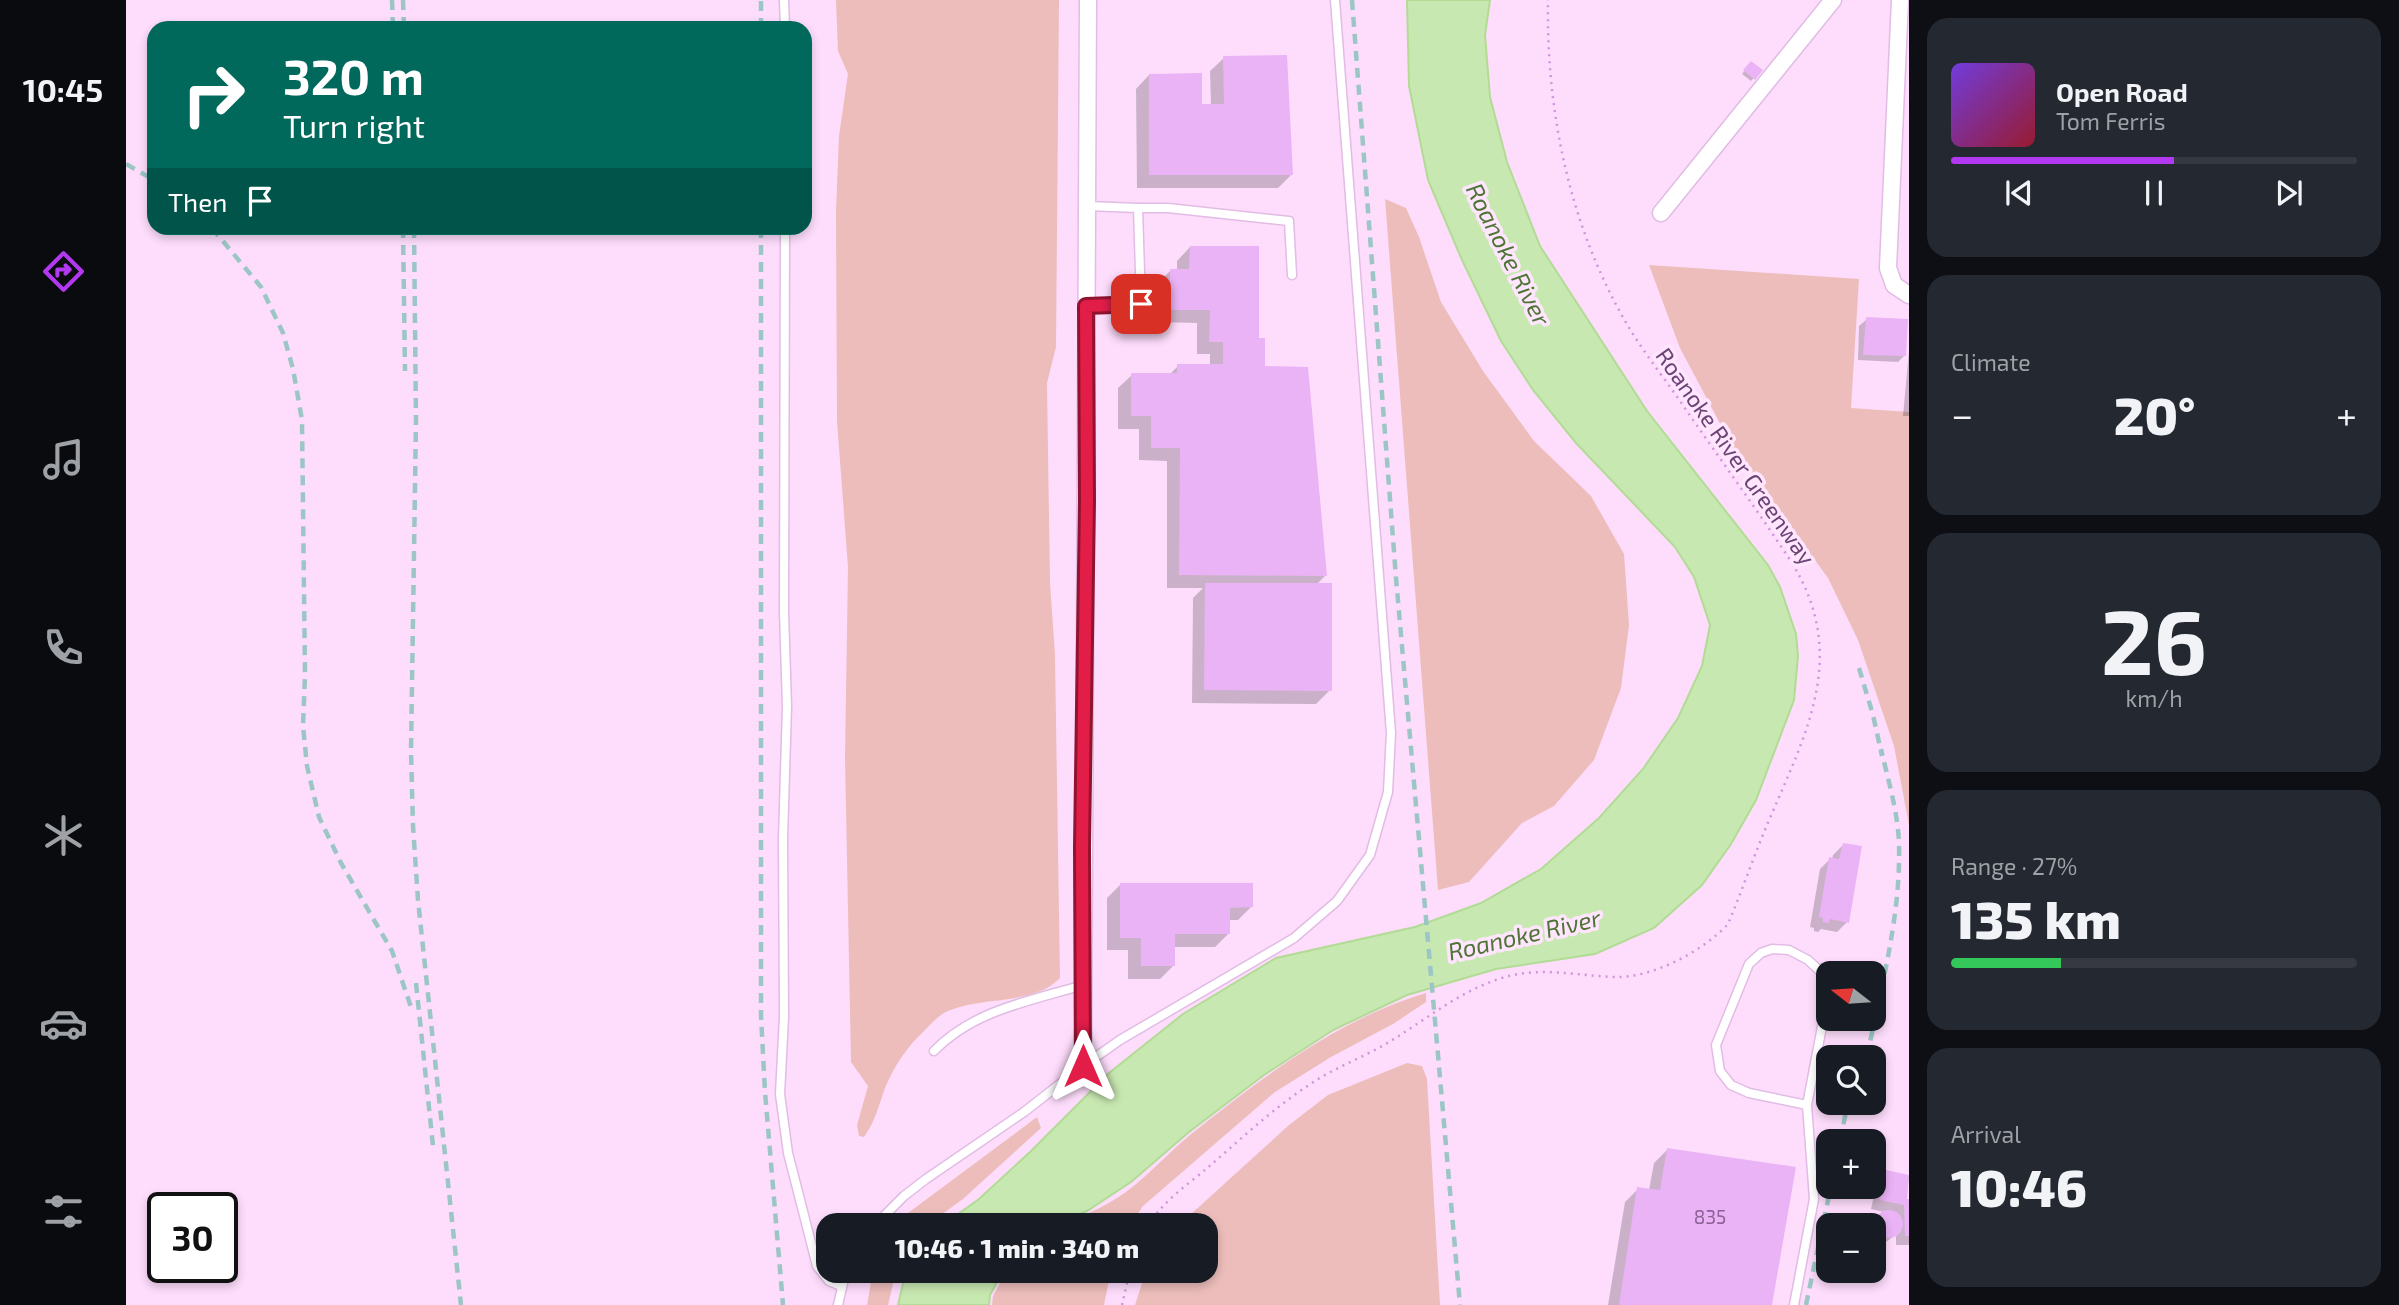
<!DOCTYPE html>
<html lang="en">
<head>
<meta charset="utf-8">
<style>
	body { margin:0; font-family:"Exo 2",sans-serif; background:#242831; color:#f1f3f6; height:100vh; display:flex; flex-direction:column; font-size:26px; white-space:nowrap }
	* { box-sizing:border-box; margin:0 }
	p { font-size:23px; color:#9ea1a6 }
	.icon { flex:none; width:38px; height:38px; fill:none; stroke:currentColor; stroke-width:2; stroke-linecap:round; stroke-linejoin:round }
	.map { position:relative; flex:1; overflow:hidden }
	.drawer { display:flex; flex-direction:column; gap:18px; padding:18px; background:#0d0f14; width:490px }
	.drawer>* { flex:none }
	.banner { position:absolute; left:21px; top:21px; width:665px; height:214px; border-radius:21px; box-shadow:0 4px 10px #0003; background:#00695c; color:#fff; overflow:hidden }
	.needle { width:46px; rotate:287deg }
	.tools { position:absolute; left:1690px; top:961px; display:grid; gap:14px }
	.tools a { display:grid; place-items:center; width:70px; height:70px; border-radius:14px; background:#171b24; box-shadow:0 4px 10px #0003; font-size:35px }
	.speed { position:absolute; left:21px; top:1192px; display:flex; gap:14px; font-size:35px; font-weight:700; text-align:center }
	.speed>* { display:grid; place-content:center; width:91px; height:91px; border-radius:50%; background:#171b24; box-shadow:0 4px 10px #0003; line-height:1 }
	.speed .limit { border:4px solid #111; border-radius:10px; background:#fff; color:#111 }
	.pin { position:absolute; display:grid; place-items:center; width:60px; height:60px; color:#fff; margin:-30px; border-radius:14px; box-shadow:0 4px 10px #0006 }
	.me { position:absolute; width:77px; margin:-38px; rotate:0deg; stroke-linejoin:round; filter:drop-shadow(0 0 5px #0008) }
	.turn { display:flex; align-items:center; gap:24px; height:147px; padding:0 21px; font-size:32px }
	.turn .icon { width:91px; height:91px; stroke-width:2.5 }
	.turn b { display:block; font-size:49px; line-height:60px }
	.then { display:flex; align-items:center; height:66px; padding:0 21px; background:#0003; gap:14px; font-size:26px }
	.big { font-size:52px; font-weight:800; line-height:1.1 }
	.drawer .tile { flex:1; display:flex; flex-direction:column; justify-content:center; gap:10px; min-width:0; padding:0 24px; border-radius:21px; background:#242831 }
	.drawer .dial { align-items:center; gap:0 }
	.dial b { font-size:91px; line-height:1 }
	.song { display:flex; align-items:center; gap:21px }
	.cover { width:84px; height:84px; border-radius:10px; background:linear-gradient(135deg,hsl(260 70% 55%),hsl(350 70% 35%)) }
	.played { height:7px; border-radius:4px; background:linear-gradient(90deg,#b338f2 55%,#363941 55%) }
	.keys { display:flex; justify-content:space-around; direction:ltr }
	.heat { display:flex; justify-content:space-between; align-items:center; font-size:38px; direction:ltr }
	.charge { height:10px; border-radius:5px; background:linear-gradient(90deg,#34c759 27%,#363941 0) }
	.trip { position:absolute; left:690px; top:1213px; width:402px; height:70px; border-radius:21px; background:#171b24; box-shadow:0 4px 10px #0003; font-weight:800; line-height:70px; text-align:center }
	main { display:flex; flex:1; min-height:0 }
	.menu { display:flex; flex-direction:column; width:126px; justify-content:space-around; align-items:center; background:#090b0e; color:#9ea1a6 }
	.menu .icon { width:49px; height:49px }
	.menu .active { color:#b338f2 }
	.menu b { font-size:32px; color:#f1f3f6 }
	.map>svg:first-child { display:block }
	.green { fill:#ecbdbb }
	.water { fill:#c8e8b1; stroke:#b2db96; stroke-width:2 }
	.shadow { fill:#0003 }
	.building { fill:#eab3f5 }
	.lines { fill:none; stroke-linecap:round; stroke-linejoin:round }
	.lane-casing { stroke:#e1bce4; stroke-width:11 }
	.street-casing { stroke:#e1bce4; stroke-width:19 }
	.path { stroke:#ce96d9; stroke-width:2.5; stroke-dasharray:2 5; stroke-linecap:butt }
	.lane { stroke:#fff; stroke-width:8 }
	.street { stroke:#fff; stroke-width:16 }
	.rail { stroke:#9cc6c5; stroke-width:4.5; stroke-dasharray:10 7; stroke-linecap:butt }
	.route-casing { stroke:#92132f; stroke-width:18 }
	.route { stroke:#e11d48; stroke-width:12 }
	.labels { text-anchor:middle; dominant-baseline:central; stroke-width:7; stroke-linejoin:round; paint-order:stroke }
	.number-label { font-size:19px; fill:#8b6095 }
	.street-label { font-size:23px; fill:#6b4475; stroke:#ffe5fe }
	.water-label { font-size:24px; font-style:italic; fill:#4e7535; stroke:#ffe5fe }
</style>
</head>
<body>
<main>
<nav class="menu">
<b>10:45</b>
<svg class="icon active" aria-label="directions" viewBox="0 0 24 24"><path d="M12 3l9 9-9 9-9-9zM9 14v-3h6M13 9l2 2-2 2"/></svg>
<svg class="icon" aria-label="music" viewBox="0 0 24 24"><path d="M9 18V5l10-2v13"/><circle cx="6" cy="18" r="3"/><circle cx="16" cy="16" r="3"/></svg>
<svg class="icon" aria-label="phone" viewBox="0 0 24 24"><path d="M5 4h4l2 5-3 2q2 4 5 5l2-3 5 2v4C11 20 4 13 5 4z"/></svg>
<svg class="icon" aria-label="climate" viewBox="0 0 24 24"><path d="M12 3v18M4 7l16 10M4 17L20 7"/></svg>
<svg class="icon" aria-label="car" viewBox="0 0 24 24"><path d="M5 17H2v-5l4-1 3-4h7l3 4 3 1v5h-3M9 17h6M6 11h13"/><circle cx="7" cy="17" r="2"/><circle cx="17" cy="17" r="2"/></svg>
<svg class="icon" aria-label="filters" viewBox="0 0 24 24"><path d="M4 7h16M4 17h16"/><circle cx="9" cy="7" r="2"/><circle cx="15" cy="17" r="2"/></svg>
</nav>
<div class="map">
<svg width="1783" height="1305" viewBox="0 0 1783 1305">
	<rect width="100%" height="100%" fill="#feddfc"/>
	<g class="green">
		<path d="M710,0h223l-3,347 -9,36 3,200 5,72 5,323c-28,29 -82,17 -116,35 -7,4 -14,12 -20,18 -17,16 -30,35 -39,57 -6,17 -10,34 -21,49l-5,-1 -2,-11 11,-39 -17,-24 -6,-304 3,-191 -11,-146 -1,-210 3,-75 9,-62 -10,-23z"/>
		<path d="M1259,199l21,9 13,29 22,65 42,69 51,70 57,55 33,58 5,71 -8,63 -27,72 -40,46 -32,17 -53,59 -31,8z"/>
		<path d="M1523,265l210,14 -8,129 58,4v413l-15,-79 -36,-106 -30,-62 -96,-132 -52,-98z"/>
		<path d="M1300,993v9l-33,22 -62,33 -56,35 -132,114 -13,19h-70c27,-10 53,-22 75,-40 19,-16 36,-34 55,-50 70,-56 148,-116 236,-142z"/>
		<path d="M1281,1063l15,3 5,13 13,226h-305l11,-34 60,-1v-45h-27l110,-100 39,-30z"/>
		<path d="M911,1117l4,11 -78,71 -36,26h-27l8,-12z"/>
		<path d="M881,1270h104v1l-7,34h-112l1,-9z"/>
		<path d="M747,1271h23l-8,34h-21z"/>
	</g>
	<g class="water">
		<path d="M1281,0h83l-5,35 5,62 17,65 33,84 107,165 121,154 12,22 16,47 2,22 -4,44 -38,100 -25,44 -29,41 -48,43 -59,26 -99,15 -89,26 -74,35 -69,45 -75,57 -58,50 -44,29 -38,14h-106l36,-26 52,-48 78,-78 74,-59 93,-56 139,-31 66,-24 60,-34 58,-51 44,-49 35,-51 24,-52 8,-41 -16,-48 -19,-30 -99,-104 -43,-53 -32,-49 -39,-81 -34,-80 -19,-94z"/>
		<path d="M780,1271v-1l97,1 -13,24 -1,10h-91z"/>
	</g>
	<g class="shadow">
		<path d="M1098,58l67,117 -13,13h-141l-1,-99 13,-14 51,31h11l-1,-35z"/>
		<path d="M1625,63l9,8 -9,10 -9,-7z"/>
		<path d="M1064,247l67,92 6,29 63,207 -10,10 14,105 -14,14 -124,-1 1,-105 10,-10h-36v-127l-28,-1v-31h-21v-41l14,-13h37l9,-9h32v-12h-13v-31l-40,-1v-38l14,-14h6v-9z"/>
		<path d="M1740,320l40,1 -2,35 -6,6 -40,-2 1,-34z"/>
		<path d="M1783,351v65h-6z"/>
		<path d="M1717,845l4,77 -10,10 -16,-3 -3,3 -4,-1v-3l-4,-1 10,-58 10,-10 2,1 1,-5z"/>
		<path d="M994,885l131,22 -13,13h-9v13l-14,14h-41l-1,19 -13,13h-32v-29h-21v-52z"/>
		<path d="M1541,1150l104,155h-163l17,-103 13,-13 11,1 5,-27z"/>
		<path d="M1761,1172l22,5 -4,23h4v45h-13v-11l-11,9h-8l-3,-3v-15h-3l13,-13 -13,-3 6,-27z"/>
	</g>
	<g class="building">
		<path d="M1161,55l6,120h-144v-101l53,-1v31h22l-1,-48z"/>
		<path d="M1625,61l12,9 -8,10 -12,-10z"/>
		<path d="M1064,246h69v92h6v28l43,1 19,209 -148,-1 1,-127h-29v-32h-20v-43h46v-9h46v-22h-14l1,-32h-40v-41h19z"/>
		<path d="M1740,317l42,2 -2,37 -43,-1z"/>
		<path d="M1079,583h127v108l-128,-1z"/>
		<path d="M1717,843l19,3 -13,77 -19,-4 -1,4 -6,-1v-4l-4,-1 10,-60 10,2z"/>
		<path d="M994,883h133v24l-23,1v26h-55v32h-34v-28h-21z"/>
		<path d="M1541,1148l129,19 -24,138h-153l18,-118 23,3z"/>
		<path d="M1760,1170l23,5 -2,24h2v37h-4l-1,-31 -24,-5z"/>
		<circle cx="1763" cy="1224" r="14"/>
	</g>
	<g class="lines">
		<g class="lane-casing">
			<g id="lane">
				<path d="M658,0l1,28"/>
				<path d="M1012,208h30l121,13 3,54"/>
				<path d="M659,228l-1,384 3,94 -4,133 1,178 -4,77 8,59 29,113 12,15 12,5"/>
				<path d="M960,306l55,-2 -3,-96 -51,-2"/>
				<path d="M808,1051c40,-41 96,-50 149,-66"/>
				<path d="M749,1225l29,-29 22,-17 98,-67 59,-46 37,-26 174,-102 43,-37 33,-46 18,-63 3,-59 -56,-733"/>
				<path d="M712,1305l8,-35"/>
				<path d="M1668,1305l20,-106 -7,-94 18,-94 2,-23 -5,-15 -14,-13 -19,-10 -17,-1 -11,4 -12,11 -33,81 4,26 11,14 18,8 58,12"/>
			</g>
		</g>
		<g class="street-casing">
			<g id="street">
				<path d="M1774,0l-12,268 6,17 15,10"/>
				<path d="M1535,213l172,-213"/>
				<path d="M957,1066c1,-356 4,-711 5,-1066"/>
			</g>
		</g>
		<g class="path">
			<path d="M1023,1225c12,-22 38,-40 57,-56 33,-28 66,-60 103,-84 23,-16 50,-26 75,-40 41,-24 78,-57 125,-69 36,-9 70,0 106,1 38,1 88,-26 113,-53 14,-33 25,-66 39,-99 38,-90 83,-168 25,-262 -36,-55 -75,-108 -112,-162 -16,-23 -34,-46 -49,-70 -60,-99 -85,-216 -83,-331"/>
			<path d="M996,1305l8,-35"/>
		</g>
		<use href="#lane" class="lane"/>
		<use href="#street" class="street"/>
		<g class="rail">
			<path d="M266,0l1,28"/>
			<path d="M277,0l1,28"/>
			<path d="M1226,0l44,578 64,727"/>
			<path d="M635,28v-28"/>
			<path d="M0,164l28,16"/>
			<path d="M86,228l49,59 22,46 10,36 9,51 3,255 -2,51 4,40 12,51 22,46 51,88 20,59"/>
			<path d="M277,228l2,143"/>
			<path d="M288,228l2,192 -5,331 2,75 5,74 43,405"/>
			<path d="M635,228v788l4,76 18,213"/>
			<path d="M1733,668l14,47 9,41"/>
			<path d="M290,983l17,163"/>
			<path d="M1741,1057c14,-70 34,-141 32,-213 -1,-32 -11,-64 -18,-95"/>
			<path d="M1714,1141l8,-39"/>
			<path d="M1680,1305l25,-119"/>
		</g>
	</g>
	<g class="lines">
		<g class="route-casing">
			<path id="route" d="M957,1066l-1,-219 5,-347 -1,-194 55,-2"/>
		</g>
		<use href="#route" class="route"/>
	</g>
	<g class="labels">
		<g class="number-label">
			<text x="1584" y="1216">835</text>
		</g>
		<g class="street-label">
			<text transform="translate(1610 456) rotate(55)">Roanoke River Greenway</text>
		</g>
		<g class="water-label">
			<text transform="translate(1383 254) rotate(63)">Roanoke River</text>
			<text transform="translate(1398 934) rotate(-13)">Roanoke River</text>
		</g>
	</g>
</svg>
<div class="tools">
<a><svg class="needle" viewBox="-14 -14 28 28"><path d="M0-13l5 13h-10z" fill="#e53935"/><path d="M0 13l5-13h-10z" fill="#9ea1a6"/></svg></a>
<a><svg class="icon" aria-label="search" viewBox="0 0 24 24"><circle cx="10" cy="10" r="6"/><path d="M15 15l6 6"/></svg></a>
<a>+</a>
<a>−</a>
</div>
<div class="speed"><div class="limit">30</div></div>
<div class="pin" style="left:1015px;top:304px;background:#d93025"><svg class="icon" aria-label="arrive" viewBox="0 0 24 24"><path d="M6 21V4h12l-3 4 3 4H6"/></svg></div>
<svg class="me" style="left:957px;top:1066px" viewBox="-20 -20 40 40"><path d="M0-17L14 15 0 8-14 15z" fill="#e11d48" stroke="#fff" stroke-width="4"/></svg>
<div class="trip">10:46 · 1 min · 340 m</div>
<div class="banner">
<div class="turn"><svg class="icon" aria-label="right" viewBox="0 0 24 24"><path d="M7 20v-9h11M14 6l5 5-5 5"/></svg><div><b>320 m</b>Turn right</div></div>
<div class="then">Then<svg class="icon" aria-label="arrive" viewBox="0 0 24 24"><path d="M6 21V4h12l-3 4 3 4H6"/></svg></div>
</div>
</div>
<section class="drawer">
<div class="tile">
<div class="song"><i class="cover"></i><div><b>Open Road</b><p>Tom Ferris</p></div></div>
<div class="played"></div>
<div class="keys"><svg class="icon" aria-label="previous" viewBox="0 0 24 24"><path d="M18 5L8 12l10 7zM5 5v14"/></svg><svg class="icon" aria-label="pause" viewBox="0 0 24 24"><path d="M8 5v14M16 5v14"/></svg><svg class="icon" aria-label="next" viewBox="0 0 24 24"><path d="M6 5l10 7-10 7zM19 5v14"/></svg></div>
</div>
<div class="tile"><p>Climate</p>
<div class="heat"><a>−</a><b class="big">20°</b><a>+</a></div>
</div>
<div class="tile dial"><b>26</b><p>km/h</p></div>
<div class="tile"><p>Range · 27%</p><b class="big">135 km</b><div class="charge"></div></div>
<div class="tile"><p>Arrival</p><b class="big">10:46</b></div>
</section>
</main>
</body>
</html>
